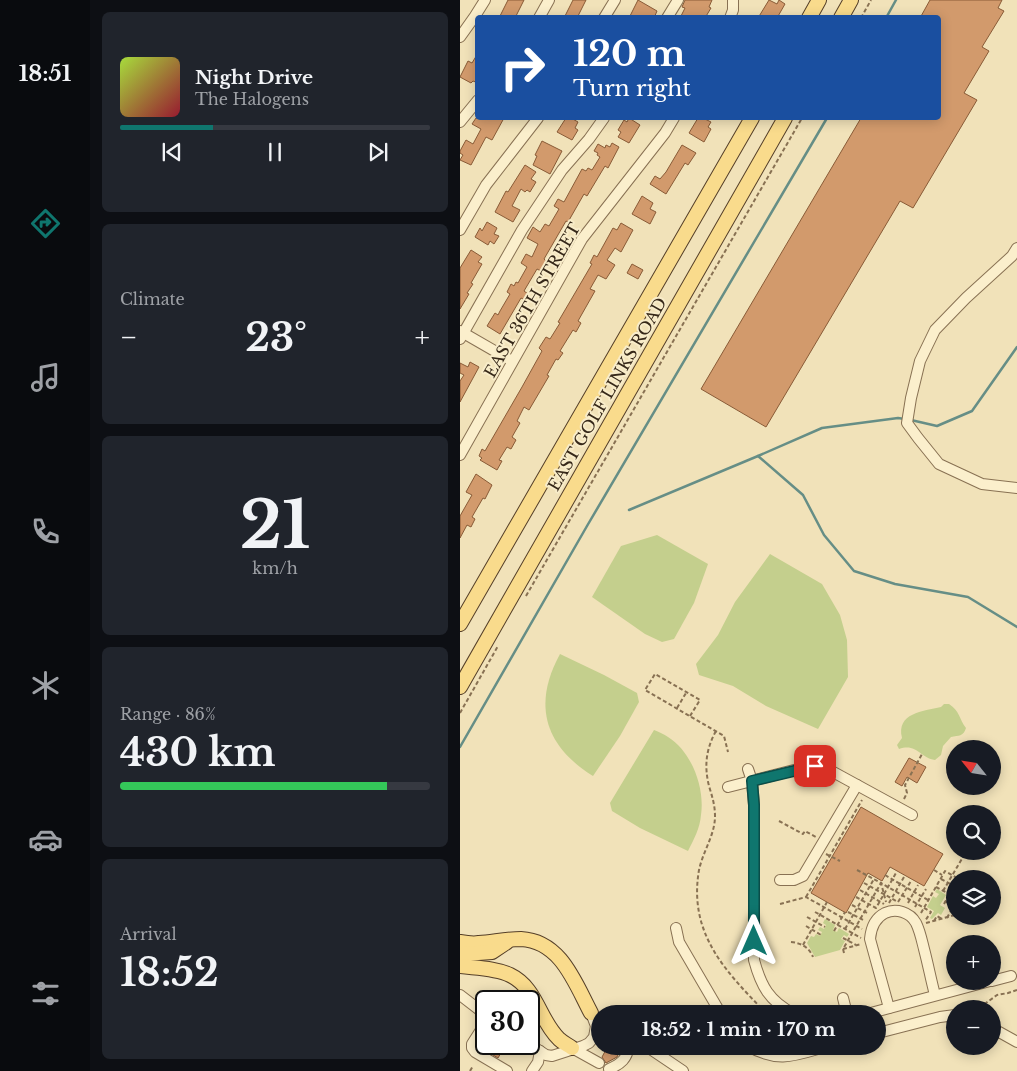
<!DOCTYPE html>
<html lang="en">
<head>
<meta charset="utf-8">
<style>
	body { margin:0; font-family:"Libre Baskerville",serif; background:#20242c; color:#f1f3f6; height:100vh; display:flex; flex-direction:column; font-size:19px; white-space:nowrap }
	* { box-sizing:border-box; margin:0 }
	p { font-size:16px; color:#9ea1a6 }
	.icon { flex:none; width:28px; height:28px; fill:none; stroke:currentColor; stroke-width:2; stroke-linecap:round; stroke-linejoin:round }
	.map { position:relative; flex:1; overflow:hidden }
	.panel { display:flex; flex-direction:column; gap:12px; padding:12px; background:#0d0f14; width:370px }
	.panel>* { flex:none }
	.banner { position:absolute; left:15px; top:15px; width:466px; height:105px; border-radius:5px; box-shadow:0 2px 12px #0003; background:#1a4fa0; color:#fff; overflow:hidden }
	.needle { width:32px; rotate:300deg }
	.tools { position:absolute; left:486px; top:740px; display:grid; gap:10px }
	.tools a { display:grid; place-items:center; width:55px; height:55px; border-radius:50%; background:#171b24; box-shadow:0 2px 12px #0003; font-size:25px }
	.speed { position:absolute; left:15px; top:990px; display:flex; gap:10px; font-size:25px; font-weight:700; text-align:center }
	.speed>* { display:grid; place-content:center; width:65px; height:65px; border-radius:50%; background:#171b24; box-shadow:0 2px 12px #0003; line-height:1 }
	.speed .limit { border:2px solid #111; border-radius:8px; background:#fff; color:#111 }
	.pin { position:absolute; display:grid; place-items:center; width:42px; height:42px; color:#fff; margin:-21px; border-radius:10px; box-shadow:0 2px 8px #0006 }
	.me { position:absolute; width:55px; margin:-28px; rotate:0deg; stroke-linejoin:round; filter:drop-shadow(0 0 4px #0008) }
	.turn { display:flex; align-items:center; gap:18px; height:105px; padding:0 15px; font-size:22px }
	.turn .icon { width:65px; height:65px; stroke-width:2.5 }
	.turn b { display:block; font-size:35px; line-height:42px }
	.big { font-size:38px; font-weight:800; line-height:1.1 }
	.panel .widget { flex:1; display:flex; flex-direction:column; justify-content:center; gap:8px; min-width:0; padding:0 18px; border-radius:8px; background:#20242c }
	.panel .dial { align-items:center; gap:0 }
	.dial b { font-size:65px; line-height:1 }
	.song { display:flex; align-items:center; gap:15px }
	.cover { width:60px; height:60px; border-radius:8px; background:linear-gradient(135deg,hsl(80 70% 55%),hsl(350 70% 35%)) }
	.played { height:5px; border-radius:2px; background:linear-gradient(90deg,#0f766e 30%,#363941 30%) }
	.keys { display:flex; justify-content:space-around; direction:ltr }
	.heat { display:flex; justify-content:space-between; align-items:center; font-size:28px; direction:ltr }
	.charge { height:8px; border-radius:4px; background:linear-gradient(90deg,#34c759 86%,#363941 0) }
	.trip { position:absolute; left:131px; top:1005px; width:295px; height:50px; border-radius:25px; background:#171b24; box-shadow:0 2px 12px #0003; font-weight:800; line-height:50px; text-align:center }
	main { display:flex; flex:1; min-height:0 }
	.tabs { display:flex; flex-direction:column; width:90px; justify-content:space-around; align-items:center; background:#090b0e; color:#9ea1a6 }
	.tabs .icon { width:35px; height:35px }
	.tabs .on { color:#0f766e }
	.tabs b { font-size:22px; color:#f1f3f6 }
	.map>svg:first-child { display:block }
	.green { fill:#c4cf8d }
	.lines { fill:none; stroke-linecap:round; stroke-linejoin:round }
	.stream { stroke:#668e86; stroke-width:2.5 }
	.building { fill:#d29a6c; stroke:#895b37 }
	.minor-casing { stroke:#887153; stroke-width:12 }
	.major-casing { stroke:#553f28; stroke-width:16 }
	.path { stroke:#887153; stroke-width:2; stroke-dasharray:4 2.5; stroke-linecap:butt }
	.minor { stroke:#fbefcc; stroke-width:10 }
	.major { stroke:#f9db8c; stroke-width:14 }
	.route-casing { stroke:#0a4d48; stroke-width:12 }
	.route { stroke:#0f766e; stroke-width:9 }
	.labels { text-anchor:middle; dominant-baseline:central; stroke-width:4; stroke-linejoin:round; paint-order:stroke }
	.street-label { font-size:16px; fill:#362819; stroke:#f8ecc9 }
</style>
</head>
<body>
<main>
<nav class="tabs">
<b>18:51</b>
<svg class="icon on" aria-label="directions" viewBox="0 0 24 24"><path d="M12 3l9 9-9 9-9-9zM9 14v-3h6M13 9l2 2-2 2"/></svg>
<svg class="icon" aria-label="music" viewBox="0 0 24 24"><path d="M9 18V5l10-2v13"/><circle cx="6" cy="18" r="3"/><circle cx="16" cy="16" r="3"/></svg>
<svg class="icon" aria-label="phone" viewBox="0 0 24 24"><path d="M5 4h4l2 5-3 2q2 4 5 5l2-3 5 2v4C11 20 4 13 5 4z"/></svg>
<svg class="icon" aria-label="climate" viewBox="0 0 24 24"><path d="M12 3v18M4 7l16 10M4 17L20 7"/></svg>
<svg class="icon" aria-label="car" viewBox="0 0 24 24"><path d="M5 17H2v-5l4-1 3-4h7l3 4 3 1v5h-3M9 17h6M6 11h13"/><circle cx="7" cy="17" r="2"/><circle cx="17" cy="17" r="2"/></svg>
<svg class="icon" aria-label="filters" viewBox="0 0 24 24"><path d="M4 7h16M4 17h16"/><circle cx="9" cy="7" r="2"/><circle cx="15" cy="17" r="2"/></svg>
</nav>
<section class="panel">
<div class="widget">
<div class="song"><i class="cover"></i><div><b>Night Drive</b><p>The Halogens</p></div></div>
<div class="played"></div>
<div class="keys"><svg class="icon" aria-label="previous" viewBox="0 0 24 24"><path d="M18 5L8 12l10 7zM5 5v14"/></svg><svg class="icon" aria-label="pause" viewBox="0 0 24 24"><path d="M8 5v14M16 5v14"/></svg><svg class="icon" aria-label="next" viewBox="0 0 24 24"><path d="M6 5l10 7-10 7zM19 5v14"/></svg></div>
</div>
<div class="widget"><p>Climate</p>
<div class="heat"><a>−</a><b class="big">23°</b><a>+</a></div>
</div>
<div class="widget dial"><b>21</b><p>km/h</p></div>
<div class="widget"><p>Range · 86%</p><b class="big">430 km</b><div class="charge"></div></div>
<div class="widget"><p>Arrival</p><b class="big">18:52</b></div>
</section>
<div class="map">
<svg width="557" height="1071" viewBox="0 0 557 1071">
	<rect width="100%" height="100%" fill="#f1e2b9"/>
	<g class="green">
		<path d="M197,535l51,29 -14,39 -20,36 -12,3 -17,-8 -53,-37 29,-51z"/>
		<path d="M310,554l52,30 18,31 7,25 1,37 -30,52 -52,-23 -33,-20 -34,-11 -3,-11 22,-29 17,-33z"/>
		<path d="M100,654l44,21 33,18 2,9 -19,34 -27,40c-48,-30 -61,-71 -33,-122z"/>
		<path d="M484,704h5c11,7 10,15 17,24 -3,9 -7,7 -15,9l-8,9 -2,9 -6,5c-15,-2 -18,-17 -36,-11l-2,-4 5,-7c-6,-25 21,-27 39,-31z"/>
		<path d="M194,730c5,2 10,4 14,7 24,15 37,51 33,78 -1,13 -7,24 -13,36l-48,-23 -28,-17 -2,-8z"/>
		<path d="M477,889l9,6 -6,10 5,3 -4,7 -3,-2 -6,6 -2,-1 4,-7 -7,-4 6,-11 3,2 3,-4 -4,-2z"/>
		<path d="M365,919l10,6 -2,5 4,2 2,-4 10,6 -2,3 -3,-2 -3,4 4,2 -5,9 -25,7 -8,-14 4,-7 3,1 2,-3 4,2 2,-4 -4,-2 2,-3 4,2 2,-4 -3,-2z"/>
	</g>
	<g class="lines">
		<g class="stream">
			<path d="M426,18l10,-18"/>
			<path d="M451,420l26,6 35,-15 45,-64"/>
			<path d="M298,456l64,-28 76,-10 7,1"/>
			<path d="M169,510l129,-54 45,39 21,40 30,36 41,13 73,13 49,30"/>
			<path d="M0,747l127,-221 240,-408"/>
		</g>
	</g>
	<g class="building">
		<path d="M48,0h16l-9,18h-16z"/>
		<path d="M113,0h13l-9,18h-13z"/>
		<path d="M178,0l19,11 -3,7h-25z"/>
		<path d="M225,0h27l-3,7 2,1 -6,10h-25l5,-10 -3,-1z"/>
		<path d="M309,0l8,4 2,-4 6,4 -8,14h-19z"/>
		<path d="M470,0h72l-4,8 6,3 -22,36 7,4 -25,42 13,7 -64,108 -13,-7 -134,226 -65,-38 160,-271h78v-100h-19z"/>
		<path d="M18,53v30l-5,-2 -2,2 -11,-6 8,-16 4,2z"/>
		<path d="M16,118h28l-12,22 -6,-3 -15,28 -11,-5 3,-5 -3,-2v-2l6,-11 7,4 8,-15 -9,-5z"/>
		<path d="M106,118h5l7,4 -3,6 3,2 -6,10 -15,-8z"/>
		<path d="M169,118l11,7 -11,18 -11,-6 3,-5 -3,-2 6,-10 3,2z"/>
		<path d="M238,118h5l8,4 -3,5 3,2 -7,13 -15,-9z"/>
		<path d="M82,141l20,10 -12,23 -17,-9 4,-9 -2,-1z"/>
		<path d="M152,143l7,4 -11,21 -3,-2 -18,30 -3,-2 -16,28 -2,-1 -22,38 2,2 -5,10 -4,-2 -13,22 4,3 -3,6 -4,-2 -21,36 -13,-8 8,-13 3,2 2,-4 10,-17 -3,-2 4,-8 3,2 2,-4 2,1 9,-16 -6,-4 5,-9 6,3 6,-13 -11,-6 6,-11 7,5 5,-8 4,2 10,-17 -5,-3 4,-7 6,3 18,-33 4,2 2,-3 4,2 8,-13 -3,-2 1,-2 -4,-2 4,-7 7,4 1,-3 4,2z"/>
		<path d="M222,145l14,8 -8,12 -3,-2 -19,31 -16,-10 5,-8 5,3 6,-7z"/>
		<path d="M65,165l11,7 -5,7 5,3 -6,10 -3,-2 -2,2 -4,-3 -9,17 8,4 -7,12 -18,-10 11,-21 2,1z"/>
		<path d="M182,196l11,7 -3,6 6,3 -6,12 -18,-10z"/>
		<path d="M27,222l10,6 -3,6 5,2 -5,8 -4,-3 -2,4 -13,-8 5,-9 2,3z"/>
		<path d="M161,223l12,7 -12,22 -6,-4 -8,12 8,5 -9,14 -8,-4 -8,14 5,2 -17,30 3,2 -5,9 -3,-2 -13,21 3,2 -5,7 -2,-1 -9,16 2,1 -20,34 -5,-3 -7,14 3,2 -8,14 4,3 -5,9 -4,-2 -8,13 3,1 -5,9 -17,-10 2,-2 -3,-2 3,-7 3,2 37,-64 20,-36 -3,-3 7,-11 4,2 10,-16 -2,-1 34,-58 -2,-1 4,-8 3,2 16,-29 4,2z"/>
		<path d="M11,250l11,7 -4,5 4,2 -11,19 2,1 -6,9 2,1 -9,15v-41z"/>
		<path d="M172,264l11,6 -5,9 -11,-6z"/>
		<path d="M10,362l9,5 -19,35v-21l4,-6 -4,-2v-10l8,4z"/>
		<path d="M16,474l16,11 -7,14 -2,-1 -11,19 3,2 -4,8 -4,-2 -7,13v-22l12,-21 -6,-3z"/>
		<path d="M449,758l17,9 -9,16 -10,-6 -5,9 -7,-4z"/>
		<path d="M401,807l82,47 -19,32 -34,-19 -8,14 -14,-8 -22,40 -35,-20z"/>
		<path d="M28,1044h18l-8,14 -13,-8z"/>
		<path d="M148,1046h14l-5,11 -11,6 -4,-6z"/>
	</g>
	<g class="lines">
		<g class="minor-casing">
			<g id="minor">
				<path d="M79,18l10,-18"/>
				<path d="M144,18l11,-18"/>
				<path d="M207,18l11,-18"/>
				<path d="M270,18l3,-8v-10"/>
				<path d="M0,37l15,-21 10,-16"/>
				<path d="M0,122l18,-22"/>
				<path d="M0,230l26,-45 52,-67"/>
				<path d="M557,248l-5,8 -46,42 -31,32 -15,31 -9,37 -4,25 11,15 21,26 43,20 35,4"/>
				<path d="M0,331l52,30"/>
				<path d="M0,339l62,-109 40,-60 27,-31 15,-21"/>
				<path d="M0,455l122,-216 83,-106 9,-15"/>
				<path d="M288,769l4,12 2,24v155c7,26 15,41 40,54"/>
				<path d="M268,787l78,-20h18l88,48"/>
				<path d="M320,880h14l9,-4 54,-91"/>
				<path d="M216,928l3,14 42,72"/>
				<path d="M532,981l19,-5"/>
				<path d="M0,995l26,20"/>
				<path d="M383,998l4,16"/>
				<path d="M429,1008l-19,-69c1,-11 5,-21 15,-26 11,-5 25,-1 31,10 4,8 6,18 8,26 4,15 7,31 11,46"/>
				<path d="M407,1014l123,-33"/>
				<path d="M26,1022l-14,22v4l3,4 32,19"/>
				<path d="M532,1028l25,14"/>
				<path d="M418,1033l62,-16 15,-2"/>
				<path d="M69,1044l17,11 6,1 31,-10 6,-3 5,-6 2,-11 -5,-13"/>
				<path d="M186,1046l37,25"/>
				<path d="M288,1046c31,18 48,9 80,0"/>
				<path d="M112,1048l27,15"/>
				<path d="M149,1069c12,-5 18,-10 20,-23"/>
				<path d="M72,1071l6,-9 2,-11"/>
			</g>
		</g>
		<g class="major-casing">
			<g id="major">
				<path d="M349,18l10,-18"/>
				<path d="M381,18l10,-18"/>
				<path d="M0,624l292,-506"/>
				<path d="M0,687l325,-569"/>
				<path d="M0,942c6,1 13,2 19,1 14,-1 28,-4 42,-4 40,2 54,44 70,74"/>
				<path d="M0,959l4,-5 28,-2 15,-10"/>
				<path d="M0,966c16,2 36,2 50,9 27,13 29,45 49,64 4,4 9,6 13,9"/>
			</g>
		</g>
		<g class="path">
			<path d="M401,18l10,-18"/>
			<path d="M66,596l276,-478"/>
			<path d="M217,708l9,-15"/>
			<path d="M0,713l38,-67"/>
			<path d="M230,716l10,-16 -45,-26 -10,16 79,46 4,16"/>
			<path d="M256,731c-10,18 -12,35 -7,55 3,10 6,19 6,30 0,19 -12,35 -16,54 -11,64 27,102 68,144"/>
			<path d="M444,799l3,-6 -2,-8 17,-31"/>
			<path d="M319,821l24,13 2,-3 11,6"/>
			<path d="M366,854l14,7"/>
			<path d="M397,870l24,13 5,19"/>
			<path d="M474,870l8,5"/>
			<path d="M425,875l43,25"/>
			<path d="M481,879l13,7"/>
			<path d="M404,883l34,19 13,-21"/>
			<path d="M476,887l19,10"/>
			<path d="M400,890l24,14"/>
			<path d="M483,891l20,-34"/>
			<path d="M346,897l56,-97"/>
			<path d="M396,897l20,11 20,-35"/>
			<path d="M485,901l10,6"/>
			<path d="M429,903l15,-26"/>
			<path d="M448,903l10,-18"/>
			<path d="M320,904l26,-7 56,32"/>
			<path d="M484,904l11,-19"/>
			<path d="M392,905l17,9"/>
			<path d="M455,907l11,-18"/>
			<path d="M532,909l3,-1"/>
			<path d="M355,912l46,26"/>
			<path d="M388,912l17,9"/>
			<path d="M461,913l24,-42 14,8"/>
			<path d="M347,917l18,10"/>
			<path d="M487,918l8,-15"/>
			<path d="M474,921l3,-5 5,3"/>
			<path d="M466,923l29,-8"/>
			<path d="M346,926l15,9"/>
			<path d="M385,929l29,-50"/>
			<path d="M374,931l11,-19"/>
			<path d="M383,938l13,7"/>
			<path d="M331,942c10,1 18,5 22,15"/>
			<path d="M343,945l24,-43"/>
			<path d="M383,949l18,-5"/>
			<path d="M384,953l-1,-4 38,-66 50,29 -6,9"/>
			<path d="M498,1006l28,-3 11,-8 11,-2 9,-3"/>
			<path d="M10,1071l3,-5"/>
		</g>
		<use href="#minor" class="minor"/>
		<use href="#major" class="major"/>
	</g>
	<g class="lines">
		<g class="route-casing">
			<path id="route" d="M294,941v-136l-2,-24 63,-15"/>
		</g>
		<use href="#route" class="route"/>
	</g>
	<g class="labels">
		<g class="street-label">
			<text transform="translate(72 300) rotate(-60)">EAST 36TH STREET</text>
			<text transform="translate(147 394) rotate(-60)">EAST GOLF LINKS ROAD</text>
		</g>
	</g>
</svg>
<div class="tools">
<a><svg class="needle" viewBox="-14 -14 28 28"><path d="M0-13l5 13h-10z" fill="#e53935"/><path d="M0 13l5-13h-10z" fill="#9ea1a6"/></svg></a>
<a><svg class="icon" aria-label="search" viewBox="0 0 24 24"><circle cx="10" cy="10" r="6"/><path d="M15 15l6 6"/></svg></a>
<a><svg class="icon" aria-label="layers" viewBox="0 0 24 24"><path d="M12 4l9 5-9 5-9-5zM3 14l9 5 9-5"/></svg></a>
<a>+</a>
<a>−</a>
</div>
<div class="speed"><div class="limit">30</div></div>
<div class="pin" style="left:355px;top:766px;background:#d93025"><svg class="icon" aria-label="arrive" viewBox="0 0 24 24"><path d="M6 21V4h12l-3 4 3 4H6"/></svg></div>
<svg class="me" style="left:294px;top:941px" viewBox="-20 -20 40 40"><path d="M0-17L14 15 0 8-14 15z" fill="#0f766e" stroke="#fff" stroke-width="4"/></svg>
<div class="trip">18:52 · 1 min · 170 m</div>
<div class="banner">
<div class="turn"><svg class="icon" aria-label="right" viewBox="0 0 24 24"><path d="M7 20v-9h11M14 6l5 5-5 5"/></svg><div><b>120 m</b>Turn right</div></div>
</div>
</div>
</main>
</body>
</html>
